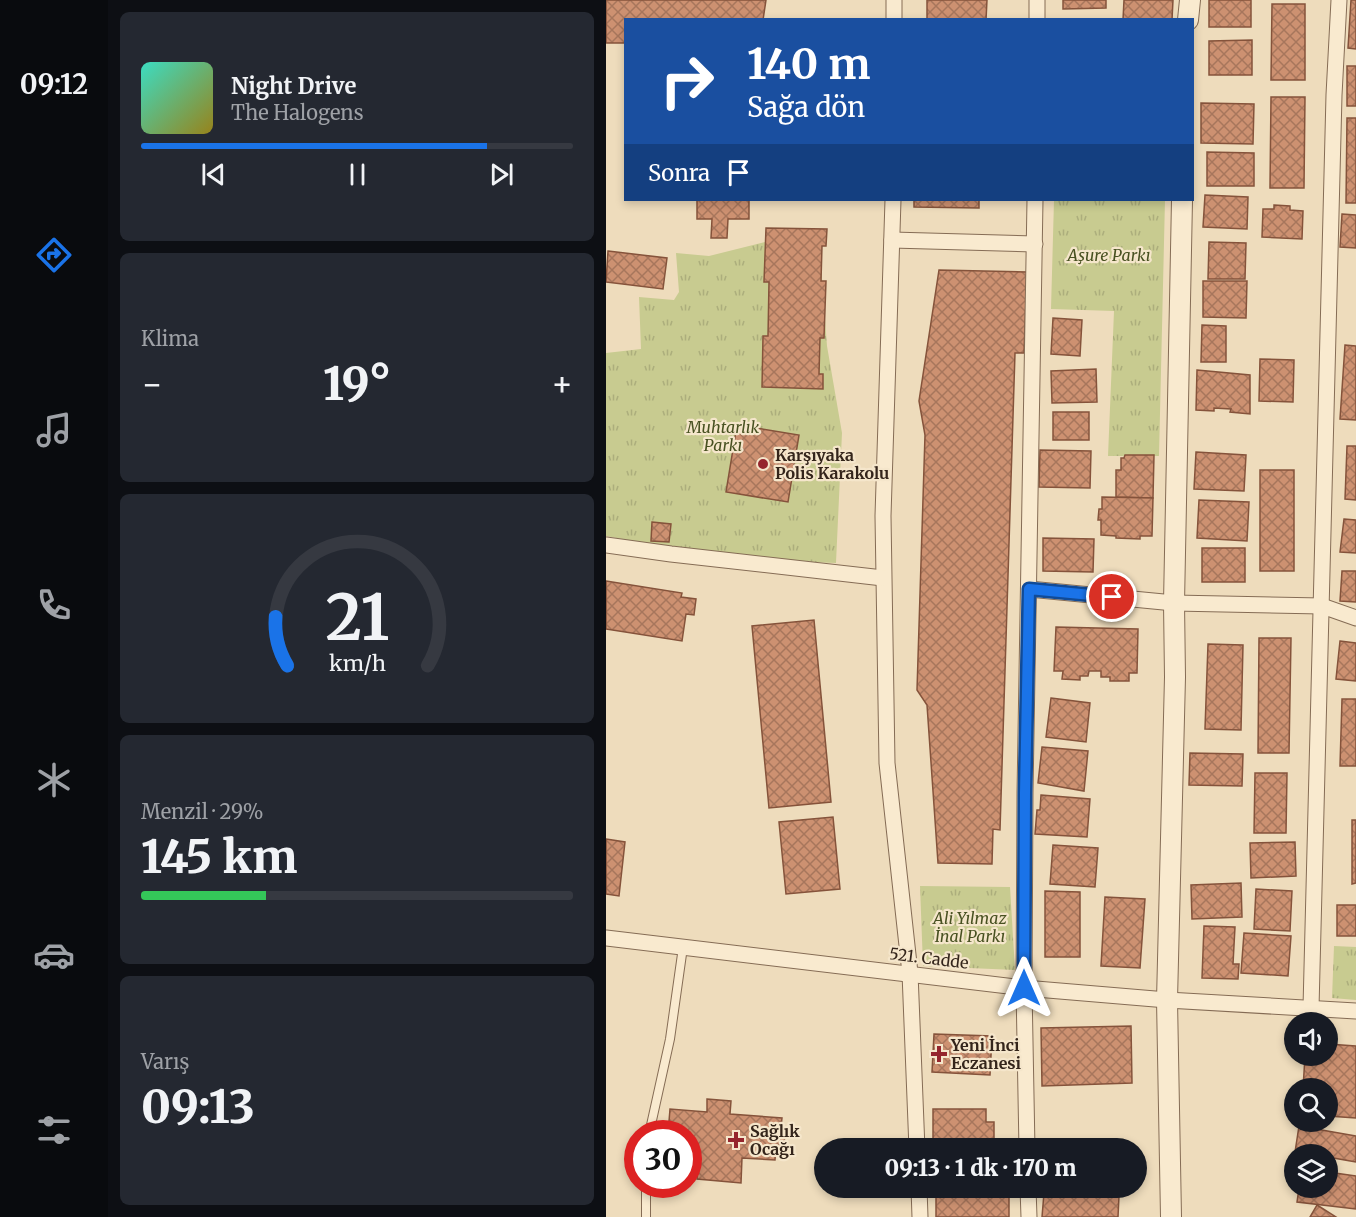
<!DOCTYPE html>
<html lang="tr">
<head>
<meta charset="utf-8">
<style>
	body { margin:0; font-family:Merriweather,serif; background:#242831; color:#f1f3f6; height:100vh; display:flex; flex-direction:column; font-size:22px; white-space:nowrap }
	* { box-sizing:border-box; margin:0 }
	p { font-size:20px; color:#9ea1a6 }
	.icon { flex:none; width:33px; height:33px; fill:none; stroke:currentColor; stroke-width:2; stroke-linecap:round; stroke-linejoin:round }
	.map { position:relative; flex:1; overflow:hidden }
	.details { display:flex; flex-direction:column; gap:12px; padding:12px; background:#0d0f14; width:498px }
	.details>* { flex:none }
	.banner { position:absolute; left:18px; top:18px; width:570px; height:183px; border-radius:0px; box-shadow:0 3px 9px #0003; background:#1a4fa0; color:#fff; overflow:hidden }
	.controls { position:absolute; left:678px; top:1012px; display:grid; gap:12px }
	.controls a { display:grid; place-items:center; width:54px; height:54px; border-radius:50%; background:#171b24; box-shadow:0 3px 9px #0003; font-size:30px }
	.speed { position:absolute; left:18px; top:1120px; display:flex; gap:12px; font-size:30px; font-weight:700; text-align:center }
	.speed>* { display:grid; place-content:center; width:78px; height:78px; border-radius:50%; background:#171b24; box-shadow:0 3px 9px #0003; line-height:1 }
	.speed .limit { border:9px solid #d22; background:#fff; color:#111 }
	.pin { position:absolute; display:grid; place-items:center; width:51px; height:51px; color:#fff; margin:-26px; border:3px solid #fff; border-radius:50%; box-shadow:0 2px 6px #0007 }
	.me { position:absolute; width:66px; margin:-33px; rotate:0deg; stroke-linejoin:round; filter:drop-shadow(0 0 4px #0008) }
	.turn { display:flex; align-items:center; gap:21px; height:126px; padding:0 24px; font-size:27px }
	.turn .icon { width:78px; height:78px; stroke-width:2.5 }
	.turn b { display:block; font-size:42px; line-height:51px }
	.then { display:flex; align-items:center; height:57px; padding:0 24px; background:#0003; gap:12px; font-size:22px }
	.big { font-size:45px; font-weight:800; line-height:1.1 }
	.details .tile { flex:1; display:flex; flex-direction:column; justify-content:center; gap:9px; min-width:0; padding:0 21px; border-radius:9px; background:#242831 }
	.details .dial { align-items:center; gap:0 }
	.dial svg { height:156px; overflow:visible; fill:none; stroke:#363941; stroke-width:7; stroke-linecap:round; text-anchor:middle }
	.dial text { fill:#f1f3f6; stroke:none }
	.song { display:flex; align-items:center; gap:18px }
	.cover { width:72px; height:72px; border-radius:9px; background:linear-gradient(135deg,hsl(170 70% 55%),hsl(50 70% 35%)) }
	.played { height:6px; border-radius:3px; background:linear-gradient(90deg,#1a73e8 80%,#363941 80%) }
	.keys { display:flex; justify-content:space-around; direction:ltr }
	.heat { display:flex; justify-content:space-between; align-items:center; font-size:33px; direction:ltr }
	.charge { height:9px; border-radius:4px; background:linear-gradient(90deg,#34c759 29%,#363941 0) }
	.trip { position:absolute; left:208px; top:1138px; width:333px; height:60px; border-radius:30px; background:#171b24; box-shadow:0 3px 9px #0003; font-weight:800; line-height:60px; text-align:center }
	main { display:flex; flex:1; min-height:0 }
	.tab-bar { display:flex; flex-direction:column; width:108px; justify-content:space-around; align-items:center; background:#090b0e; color:#9ea1a6 }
	.tab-bar .icon { width:42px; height:42px }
	.tab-bar .on { color:#1a73e8 }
	.tab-bar b { font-size:27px; color:#f1f3f6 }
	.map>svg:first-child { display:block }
	.park { fill:url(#park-tufts) }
	.building { fill:url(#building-cross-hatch); stroke:#85533b; stroke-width:1.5 }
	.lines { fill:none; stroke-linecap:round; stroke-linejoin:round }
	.service-casing { stroke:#856c55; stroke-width:10 }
	.minor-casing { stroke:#856c55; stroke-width:17 }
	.tertiary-casing { stroke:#856c55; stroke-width:22 }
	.service { stroke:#f9eacf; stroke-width:8 }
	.minor { stroke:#f9eacf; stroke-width:15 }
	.tertiary { stroke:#f9eacf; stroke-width:20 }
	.route-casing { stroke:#114b97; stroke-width:15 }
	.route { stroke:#1a73e8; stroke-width:10 }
	.poi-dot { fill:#95252d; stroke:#f5e6cb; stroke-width:2 }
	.labels { text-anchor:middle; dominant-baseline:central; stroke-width:4.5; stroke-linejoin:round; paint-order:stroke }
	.park-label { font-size:16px; font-style:italic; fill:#485121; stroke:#f5e6cb }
	.poi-label { font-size:16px; font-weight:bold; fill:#34251b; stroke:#f5e6cb; text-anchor:start }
	.street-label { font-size:16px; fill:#34251b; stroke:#f5e6cb }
</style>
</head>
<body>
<main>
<nav class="tab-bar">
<b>09:12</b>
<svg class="icon on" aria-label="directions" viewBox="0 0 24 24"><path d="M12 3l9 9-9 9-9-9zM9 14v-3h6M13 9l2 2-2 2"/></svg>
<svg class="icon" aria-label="music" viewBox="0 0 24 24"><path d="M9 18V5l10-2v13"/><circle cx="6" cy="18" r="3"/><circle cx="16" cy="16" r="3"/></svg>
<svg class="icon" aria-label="phone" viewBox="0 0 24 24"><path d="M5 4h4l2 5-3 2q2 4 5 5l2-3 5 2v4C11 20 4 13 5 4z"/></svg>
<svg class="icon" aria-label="climate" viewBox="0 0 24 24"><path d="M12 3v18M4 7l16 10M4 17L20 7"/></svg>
<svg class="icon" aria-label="car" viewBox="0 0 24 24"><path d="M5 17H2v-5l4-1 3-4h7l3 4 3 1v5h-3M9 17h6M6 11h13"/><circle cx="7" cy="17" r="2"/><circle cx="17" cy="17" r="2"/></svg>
<svg class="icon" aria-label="filters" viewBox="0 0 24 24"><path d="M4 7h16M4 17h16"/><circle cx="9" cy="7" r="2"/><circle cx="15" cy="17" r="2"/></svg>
</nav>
<section class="details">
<div class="tile">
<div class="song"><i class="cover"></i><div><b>Night Drive</b><p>The Halogens</p></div></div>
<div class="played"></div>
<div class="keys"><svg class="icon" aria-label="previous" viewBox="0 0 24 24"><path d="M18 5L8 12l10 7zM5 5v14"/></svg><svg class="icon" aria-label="pause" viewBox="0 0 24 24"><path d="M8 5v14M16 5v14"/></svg><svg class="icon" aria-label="next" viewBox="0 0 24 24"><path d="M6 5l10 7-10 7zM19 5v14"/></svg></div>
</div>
<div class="tile"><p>Klima</p>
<div class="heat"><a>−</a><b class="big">19°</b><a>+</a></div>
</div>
<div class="tile dial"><svg viewBox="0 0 100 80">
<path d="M14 69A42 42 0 1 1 86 69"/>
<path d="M14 69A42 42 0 0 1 8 44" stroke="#1a73e8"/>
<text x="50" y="56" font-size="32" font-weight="700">21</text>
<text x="50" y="72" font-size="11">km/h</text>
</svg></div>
<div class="tile"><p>Menzil · 29%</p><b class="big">145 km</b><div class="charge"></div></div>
<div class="tile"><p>Varış</p><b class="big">09:13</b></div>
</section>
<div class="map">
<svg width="750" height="1217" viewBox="0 0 750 1217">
	<defs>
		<pattern id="park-tufts" width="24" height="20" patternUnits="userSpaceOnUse" patternTransform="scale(1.5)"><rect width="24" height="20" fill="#c8cb90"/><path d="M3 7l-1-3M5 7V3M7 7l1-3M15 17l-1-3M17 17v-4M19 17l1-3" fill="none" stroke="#acae7c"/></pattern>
		<pattern id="building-cross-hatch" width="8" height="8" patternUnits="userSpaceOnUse" patternTransform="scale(1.5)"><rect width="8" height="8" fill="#cd9171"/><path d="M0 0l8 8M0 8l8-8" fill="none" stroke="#a7765c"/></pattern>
	</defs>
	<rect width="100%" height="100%" fill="#eedcbc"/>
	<g class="park">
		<path d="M448,200h111l-6,256h-51l6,-145 -63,-2z"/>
		<path d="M179,237l35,14 7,95 15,87 -6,130c-78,-3 -153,-12 -230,-27v-183l35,-4 -2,-52 35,3 5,-8 -3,-39 33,3z"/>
		<path d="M314,886l90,1 5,83 -92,-4z"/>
		<path d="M728,946l22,1v53l-24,-2z"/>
	</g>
	<g class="building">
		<path d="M0,0h160l-3,20h-137v23h-20z"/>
		<path d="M321,0h60l-1,20h-59z"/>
		<path d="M457,0h43v8l-43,1z"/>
		<path d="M518,0h49l-1,20h-49z"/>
		<rect x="603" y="0" width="42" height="27"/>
		<path d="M745,0h5v49l-8,-1z"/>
		<path d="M666,4h33v76h-34z"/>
		<path d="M646,40v35h-43v-34z"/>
		<rect x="741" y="66" width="9" height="40"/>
		<path d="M665,97h34l-1,91h-34z"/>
		<path d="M595,103l53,1 -1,40 -52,-1z"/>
		<path d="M741,118h9v85h-10z"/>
		<path d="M601,152l47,1v33h-47z"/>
		<path d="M599,195l43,2 -1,32 -44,-2z"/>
		<path d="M91,200h52v19h-21l-1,19h-16l1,-19h-15z"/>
		<path d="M308,200h65v8l-65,-1z"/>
		<path d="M668,205l16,1v4l13,1 -1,28 -40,-2 1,-28h11z"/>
		<path d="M736,214l14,1v33l-16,-1z"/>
		<path d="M160,228l61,1 -1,17h-4l-1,35h5l-2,57h-4l-1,36h4v15l-61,-2 1,-51h5l1,-54h-5z"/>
		<path d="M603,242l37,1 -1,36h-37z"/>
		<path d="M2,251l59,7 -4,31 -57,-7z"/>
		<path d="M333,270l88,2 -3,81h-9l-15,477 -7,-1 -1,35 -54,-1 -11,-158 -10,-15 8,-255 -6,-34z"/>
		<path d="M597,281h44l-1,37 -43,-1z"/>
		<path d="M447,318l29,2 -2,36 -29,-2z"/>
		<path d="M596,325l24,1v36h-25z"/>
		<path d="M739,345l11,1v74l-16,-1z"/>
		<path d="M654,359l34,1 -1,42 -34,-1z"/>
		<path d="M490,369l1,33 -45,1 -1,-32z"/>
		<path d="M591,370l53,5v39l-20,-2 1,-3 -17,-1v3l-18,-1z"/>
		<rect x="447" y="412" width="36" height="28"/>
		<path d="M131,425l62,10 -11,67 -62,-10z"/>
		<path d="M741,446h9v54l-11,-1z"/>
		<path d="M434,450l51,1 -1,37 -51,-1z"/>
		<path d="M590,452l50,3 -2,36 -50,-2z"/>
		<path d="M519,455h29l-1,43 -37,-1v-27h5v-12h3z"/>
		<rect x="654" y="470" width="34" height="101"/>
		<path d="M496,497l51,1 -1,38h-12v3l-24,-1v-2l-15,-1v-15h-3l1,-11h3z"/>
		<path d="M593,500l50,2 -2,39 -50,-3z"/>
		<path d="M738,519l12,1v33l-16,-1z"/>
		<path d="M46,522l19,2 -2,18 -18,-1z"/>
		<path d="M437,538l51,1 -1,33 -50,-1z"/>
		<rect x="596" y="548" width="43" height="34"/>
		<path d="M736,571h14v31l-16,-1z"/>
		<path d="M0,581l76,12 -1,4 15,2 -2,16 -8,-1 -4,27 -76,-12z"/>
		<path d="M208,620l17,182 -62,6 -17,-182z"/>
		<path d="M450,627l82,2 -1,44h-8v8h-19v-4h-9v-6h-12l-1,5h-8v4l-18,-1 1,-8h-9z"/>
		<path d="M653,638h32l-2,115h-31z"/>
		<path d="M734,641l16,2v38l-20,-2z"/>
		<path d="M602,644l35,1 -2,85 -36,-1z"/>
		<path d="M445,698l39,5 -4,39 -40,-5z"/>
		<path d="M736,699h14v67h-16z"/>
		<path d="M436,747l46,4 -4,40 -46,-8z"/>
		<path d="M584,753l53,1 -1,32 -53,-1z"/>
		<path d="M649,773h32l-1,60h-32z"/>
		<path d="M435,795l49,4 -3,38 -52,-3 2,-24h3z"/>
		<path d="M227,817l7,72 -54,5 -7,-72z"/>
		<path d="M746,820h4v63l-4,1z"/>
		<path d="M0,839l19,3 -6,54 -13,-2z"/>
		<path d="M689,842l1,34 -45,2 -1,-35z"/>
		<path d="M447,845l45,3 -3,39 -45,-3z"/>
		<path d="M635,883l1,34 -50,2 -1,-34z"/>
		<path d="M650,889l36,2 -2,40 -36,-2z"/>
		<path d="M439,891l35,1v65h-35z"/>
		<path d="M499,897l40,2 -5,69 -39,-2z"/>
		<rect x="731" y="905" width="19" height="31"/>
		<path d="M598,926l31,1 -2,37h6l-1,15 -36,-1z"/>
		<path d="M638,933l47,3 -3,40 -47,-3z"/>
		<path d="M525,1026l1,57 -90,3 -1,-58z"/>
		<path d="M328,1034l58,2 -2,39 -58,-3z"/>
		<path d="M722,1044l28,2v72l-28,-2v-27h-25l2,-33h23z"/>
		<path d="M101,1099l24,2 -1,13 52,4 -1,9 4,5 -1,14h-8l-1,14 -33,-2 -1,25 -44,-4 2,-29h-11v-16h-20l2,-25 37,3z"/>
		<path d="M327,1109h53v13h8v27h-61z"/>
		<path d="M693,1126l57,10v26l-28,-5v-2l-33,-3z"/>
		<path d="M722,1172l28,4v33l-59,-7 2,-14h29z"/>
		<rect x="330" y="1188" width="73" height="29"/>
		<path d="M438,1193l75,3 -1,21h-76z"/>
		<path d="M711,1205l19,12h-26z"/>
	</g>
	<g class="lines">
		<g class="service-casing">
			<g id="service">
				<path d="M43,1134l21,-95 13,-92"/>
				<path d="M40,1217v-32"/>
			</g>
		</g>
		<g class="minor-casing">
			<g id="minor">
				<path d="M288,0v20"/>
				<path d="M431,20v-20"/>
				<path d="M287,200l-10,316 4,247 23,210 7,176"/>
				<path d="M286,240l143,4"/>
				<path d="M0,545l65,9 212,24"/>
				<path d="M423,589l145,14 148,3 34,12"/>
				<path d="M0,938l418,50 143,12 189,11"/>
				<path d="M705,1008l23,-913 5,-95"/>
				<path d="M421,1149l-3,-161 1,-195 10,-593"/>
				<path d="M313,1188l1,29"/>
				<path d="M422,1188l1,29"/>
			</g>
		</g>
		<g class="tertiary-casing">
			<g id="tertiary">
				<path d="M582,20l2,-20"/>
				<path d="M565,1217l-4,-217 8,-323 -1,-74 8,-403"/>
			</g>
		</g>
		<use href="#service" class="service"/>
		<use href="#minor" class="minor"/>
		<use href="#tertiary" class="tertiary"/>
	</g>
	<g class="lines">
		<g class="route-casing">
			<path id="route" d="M418,988l1,-195 4,-204 83,8"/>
		</g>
		<use href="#route" class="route"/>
	</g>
	<g class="poi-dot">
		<circle cx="157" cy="464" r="6"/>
		<path d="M330 1045h6v6h6v6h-6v6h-6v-6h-6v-6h6z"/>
		<path d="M127 1131h6v6h6v6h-6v6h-6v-6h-6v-6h6z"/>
	</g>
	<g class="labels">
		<g class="park-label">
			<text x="503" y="255">Aşure Parkı</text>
			<text x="117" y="427">Muhtarlık<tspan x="117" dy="18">Parkı</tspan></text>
			<text x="364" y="918">Ali Yılmaz<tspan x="364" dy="18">İnal Parkı</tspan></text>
		</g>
		<g class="poi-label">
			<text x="169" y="455">Karşıyaka<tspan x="169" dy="18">Polis Karakolu</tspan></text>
			<text x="345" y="1045">Yeni İnci<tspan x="345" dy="18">Eczanesi</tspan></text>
			<text x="144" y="1131">Sağlık<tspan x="144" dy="18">Ocağı</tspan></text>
		</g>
		<g class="street-label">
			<text transform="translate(323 958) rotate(7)">521. Cadde</text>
		</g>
	</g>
</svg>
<div class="controls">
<a><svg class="icon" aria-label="sound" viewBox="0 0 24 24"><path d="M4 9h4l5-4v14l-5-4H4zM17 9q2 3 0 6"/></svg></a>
<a><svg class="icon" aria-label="search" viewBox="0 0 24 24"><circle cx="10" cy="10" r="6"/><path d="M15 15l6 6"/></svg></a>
<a><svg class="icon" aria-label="layers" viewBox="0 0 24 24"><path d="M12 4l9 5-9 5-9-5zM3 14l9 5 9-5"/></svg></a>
</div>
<div class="speed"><div class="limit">30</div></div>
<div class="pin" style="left:506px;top:597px;background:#d93025"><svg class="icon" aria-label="arrive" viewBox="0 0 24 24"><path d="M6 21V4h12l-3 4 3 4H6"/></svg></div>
<svg class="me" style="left:418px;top:988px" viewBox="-20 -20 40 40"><path d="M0-17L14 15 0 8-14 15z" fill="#1a73e8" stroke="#fff" stroke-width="4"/></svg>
<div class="trip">09:13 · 1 dk · 170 m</div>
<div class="banner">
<div class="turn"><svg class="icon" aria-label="right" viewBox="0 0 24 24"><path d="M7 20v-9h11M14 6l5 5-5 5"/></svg><div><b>140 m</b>Sağa dön</div></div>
<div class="then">Sonra<svg class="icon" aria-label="arrive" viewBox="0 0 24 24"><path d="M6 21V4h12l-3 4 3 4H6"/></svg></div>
</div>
</div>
</main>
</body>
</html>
